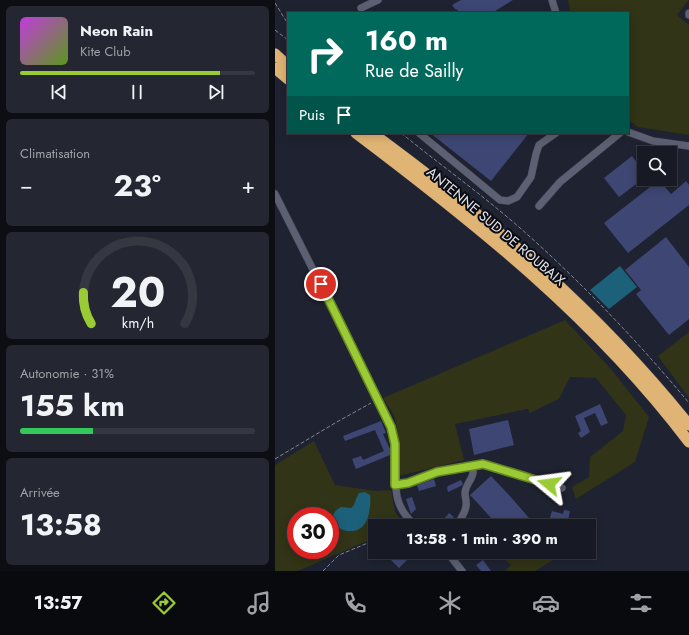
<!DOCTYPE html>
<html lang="fr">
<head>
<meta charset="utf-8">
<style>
	body { margin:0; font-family:Jost,sans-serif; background:#242731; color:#f1f3f6; height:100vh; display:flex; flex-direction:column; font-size:15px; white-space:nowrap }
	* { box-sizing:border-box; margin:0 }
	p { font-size:13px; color:#9ea1a6 }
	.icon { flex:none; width:22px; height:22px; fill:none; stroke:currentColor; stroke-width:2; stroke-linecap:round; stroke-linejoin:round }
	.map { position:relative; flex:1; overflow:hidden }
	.panel { display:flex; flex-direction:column; gap:6px; padding:6px; background:#0d0e14; width:275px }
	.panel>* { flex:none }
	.guide { position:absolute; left:12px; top:12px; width:342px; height:122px; border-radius:0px; box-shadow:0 2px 10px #0003,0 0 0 1px #363841; background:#00695c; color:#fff; overflow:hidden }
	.controls { position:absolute; left:362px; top:146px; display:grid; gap:8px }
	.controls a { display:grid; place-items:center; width:40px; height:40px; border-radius:0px; background:#171a24; box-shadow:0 2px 10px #0003,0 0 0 1px #363841; font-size:20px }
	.speed { position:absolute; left:12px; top:507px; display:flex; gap:8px; font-size:20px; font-weight:700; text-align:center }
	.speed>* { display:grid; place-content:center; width:52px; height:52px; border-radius:50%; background:#171a24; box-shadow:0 2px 10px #0003,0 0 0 1px #363841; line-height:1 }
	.speed .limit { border:6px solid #d22; background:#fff; color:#111 }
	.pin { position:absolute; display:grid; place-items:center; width:34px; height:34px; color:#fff; margin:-17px; border:2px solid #fff; border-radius:50%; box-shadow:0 1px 4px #0007 }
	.me { position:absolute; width:44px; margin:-22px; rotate:286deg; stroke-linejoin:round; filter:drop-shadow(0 0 3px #0008) }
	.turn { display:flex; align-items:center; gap:14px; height:84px; padding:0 12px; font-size:18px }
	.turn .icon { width:52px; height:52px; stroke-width:2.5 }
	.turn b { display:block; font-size:28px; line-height:34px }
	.then { display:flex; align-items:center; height:38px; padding:0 12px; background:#0003; gap:8px; font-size:15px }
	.big { font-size:30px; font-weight:700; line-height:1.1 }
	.panel .tile { flex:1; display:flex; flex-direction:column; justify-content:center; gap:6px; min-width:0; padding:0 14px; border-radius:6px; background:#242731 }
	.panel .dial { align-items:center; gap:0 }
	.dial svg { height:104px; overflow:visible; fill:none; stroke:#363841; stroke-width:7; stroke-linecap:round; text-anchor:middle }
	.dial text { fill:#f1f3f6; stroke:none }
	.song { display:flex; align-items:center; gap:12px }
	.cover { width:48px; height:48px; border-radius:6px; background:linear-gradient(135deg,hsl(290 70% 55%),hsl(90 70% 35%)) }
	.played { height:4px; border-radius:2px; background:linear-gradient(90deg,#9acb34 85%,#363841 85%) }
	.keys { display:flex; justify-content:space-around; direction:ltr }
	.heat { display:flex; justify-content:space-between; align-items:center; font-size:22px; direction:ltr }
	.charge { height:6px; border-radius:3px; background:linear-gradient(90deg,#34c759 31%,#363841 0) }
	.trip { position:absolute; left:93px; top:519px; width:228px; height:40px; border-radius:0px; background:#171a24; box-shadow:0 2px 10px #0003,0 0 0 1px #363841; font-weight:700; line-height:40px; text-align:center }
	.menu { display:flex; height:64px; justify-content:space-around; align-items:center; background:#090a0e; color:#9ea1a6 }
	.menu .icon { width:28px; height:28px }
	.menu .selected { color:#9acb34 }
	.menu b { font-size:18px; color:#f1f3f6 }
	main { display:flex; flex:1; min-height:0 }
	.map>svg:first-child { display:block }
	.green { fill:#313416; fill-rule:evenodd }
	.water { fill:#1d607a }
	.building { fill:#3e4674 }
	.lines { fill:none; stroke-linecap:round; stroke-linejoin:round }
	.minor-casing { stroke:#3c3e4b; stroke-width:8 }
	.highway-casing { stroke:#3c3e4b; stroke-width:12 }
	.path { stroke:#838591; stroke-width:1; stroke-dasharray:4 2; stroke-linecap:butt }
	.minor { stroke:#5c6072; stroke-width:7 }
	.highway { stroke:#e0b474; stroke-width:11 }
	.route-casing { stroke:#648422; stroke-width:10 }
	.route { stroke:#9acb34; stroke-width:7 }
	.labels { text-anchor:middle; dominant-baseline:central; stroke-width:4; stroke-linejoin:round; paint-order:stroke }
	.street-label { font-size:14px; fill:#dee0eb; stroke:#0a0c12 }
</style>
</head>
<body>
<main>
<section class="panel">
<div class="tile">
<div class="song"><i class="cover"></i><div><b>Neon Rain</b><p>Kite Club</p></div></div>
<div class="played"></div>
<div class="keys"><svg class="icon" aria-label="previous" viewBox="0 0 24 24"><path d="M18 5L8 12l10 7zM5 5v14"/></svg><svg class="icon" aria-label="pause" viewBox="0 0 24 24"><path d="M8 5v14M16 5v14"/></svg><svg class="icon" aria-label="next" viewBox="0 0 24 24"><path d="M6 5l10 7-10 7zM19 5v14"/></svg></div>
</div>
<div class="tile"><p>Climatisation</p>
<div class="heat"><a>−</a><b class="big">23°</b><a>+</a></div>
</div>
<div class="tile dial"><svg viewBox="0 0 100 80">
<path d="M14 69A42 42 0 1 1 86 69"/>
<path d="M14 69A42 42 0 0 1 8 45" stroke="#9acb34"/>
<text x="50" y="56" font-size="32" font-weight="700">20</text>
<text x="50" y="72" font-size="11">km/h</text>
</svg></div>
<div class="tile"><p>Autonomie · 31%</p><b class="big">155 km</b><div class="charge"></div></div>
<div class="tile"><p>Arrivée</p><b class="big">13:58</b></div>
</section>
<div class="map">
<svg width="414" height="571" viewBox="0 0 414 571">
	<rect width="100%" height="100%" fill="#1f2230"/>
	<g class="green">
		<path d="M293,0h121l-12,15 12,10v110l-51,-8 -10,-7v-107h-57z"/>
		<path d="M290,320l46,49 38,48 -14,45 -59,37 -4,-12 17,-10 1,-20 33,-26 3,-16 -30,-37 -26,-1 -11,22 -29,14 -2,-4 -73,15 9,36 -65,16c1,-13 0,-51 -6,-62 -3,-6 -7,-11 -10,-16z"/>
		<path d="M414,332v66l-31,-42z"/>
		<path d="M39,441l21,44 41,6 15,-1 4,22 10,14h-30v12l-20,8 -57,25h-23v-106zM21,516h34v34h-34z"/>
		<path d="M233,552h58l-31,19h-30l6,-6 -9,-8z"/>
	</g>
	<g class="water">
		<path d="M345,266l17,21 -28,22 -19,-19z"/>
		<path d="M90,492l5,3c1,7 0,11 -1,18 -7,37 -55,9 -28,-6l10,1 3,-3 2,-6 3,-6z"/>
	</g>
	<g class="building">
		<path d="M186,0h52l-21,13h-35l1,-3 -3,-1 -3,-4z"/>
		<path d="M155,133h99l-38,48z"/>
		<path d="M357,156l12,16v6l-25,19 -15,-19z"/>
		<path d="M384,180l12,14 15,-13 3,4v20l-61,48 -24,-30z"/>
		<path d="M391,237l23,30v52l-20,16 -33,-41 5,-4 -16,-20z"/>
		<path d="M325,404l8,19 -7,3 -6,-13 -11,5 6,14 -9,6 -3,-5 3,-2 -6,-15z"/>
		<path d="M233,420l6,25 -40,10 -5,-26z"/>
		<path d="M106,421l5,12 -3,1 7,15v6l-34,14 -4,-10 9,-3 2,4 21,-9 -9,-21 -30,11 -2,-5z"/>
		<path d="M216,476l18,19 27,31h-38l-15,-17 -13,-14z"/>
		<path d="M159,479l2,7 -17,5 -2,-6z"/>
		<path d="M186,480l2,4 -2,2 -13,6 -1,-4 1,-2z"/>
		<path d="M137,497l4,12 -5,5 -5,-15z"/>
		<path d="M289,510l6,1 -3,14 -18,-4 3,-10 11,3z"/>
		<path d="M174,513l5,4 -7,9h-9z"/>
		<path d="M122,553l10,7 -8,8 -8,-8z"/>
		<path d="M208,560l8,11h-10l-5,-6z"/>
	</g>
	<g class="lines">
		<g class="minor-casing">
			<g id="minor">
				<path d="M277,0l4,13"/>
				<path d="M86,8l17,-8"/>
				<path d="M414,13v2"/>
				<path d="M353,132l25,9 36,5"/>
				<path d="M144,133l81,67 8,1 9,-4 14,-20 5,-23 3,-9 17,-12"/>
				<path d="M0,194l113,225c3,8 7,16 7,24 4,33 -9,58 21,83"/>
				<path d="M264,206l21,-24 60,-49"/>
				<path d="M120,485l13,-2 29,-11 46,-7 79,23"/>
				<path d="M181,526c4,-6 9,-12 10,-20 1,-4 -1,-8 -1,-13 1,-11 10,-14 8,-27"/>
				<path d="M172,552l15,19"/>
			</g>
		</g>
		<g class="highway-casing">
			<g id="highway">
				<path d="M0,54l13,12"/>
				<path d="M0,68l13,11"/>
				<path d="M81,133c122,92 240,186 333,309"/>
				<path d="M97,133c117,86 226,178 317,292"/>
			</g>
		</g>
		<g class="path">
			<path d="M0,3l13,21"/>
			<path d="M0,30l13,10"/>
			<path d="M126,133c42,34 87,66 127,102 58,52 112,109 161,168"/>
			<path d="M0,459l60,-36 36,-20"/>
			<path d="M48,571l16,-16 36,-15"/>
		</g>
		<use href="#minor" class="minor"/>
		<use href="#highway" class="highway"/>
	</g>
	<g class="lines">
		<g class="route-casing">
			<path id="route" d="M46,284l70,143 4,17v41l13,-2 29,-11 46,-8 66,20"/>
		</g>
		<use href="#route" class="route"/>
	</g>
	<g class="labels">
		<g class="street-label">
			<text transform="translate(221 226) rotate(40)">ANTENNE SUD DE ROUBAIX</text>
		</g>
	</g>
</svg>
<div class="controls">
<a><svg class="icon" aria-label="search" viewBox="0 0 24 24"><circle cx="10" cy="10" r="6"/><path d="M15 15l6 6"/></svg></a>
</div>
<div class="speed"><div class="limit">30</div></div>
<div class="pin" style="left:46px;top:284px;background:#d93025"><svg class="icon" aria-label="arrive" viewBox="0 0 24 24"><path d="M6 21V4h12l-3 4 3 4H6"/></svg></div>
<svg class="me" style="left:274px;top:484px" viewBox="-20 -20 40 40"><path d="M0-17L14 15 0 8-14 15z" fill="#9acb34" stroke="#fff" stroke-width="4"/></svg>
<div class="trip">13:58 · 1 min · 390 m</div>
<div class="guide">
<div class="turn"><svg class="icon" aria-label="right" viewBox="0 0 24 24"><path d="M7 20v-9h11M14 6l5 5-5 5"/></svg><div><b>160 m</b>Rue de Sailly</div></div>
<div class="then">Puis<svg class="icon" aria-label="arrive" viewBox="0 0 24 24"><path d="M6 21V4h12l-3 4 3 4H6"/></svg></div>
</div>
</div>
</main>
<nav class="menu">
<b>13:57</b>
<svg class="icon selected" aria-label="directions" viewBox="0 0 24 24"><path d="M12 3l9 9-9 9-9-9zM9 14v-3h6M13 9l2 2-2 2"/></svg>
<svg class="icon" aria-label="music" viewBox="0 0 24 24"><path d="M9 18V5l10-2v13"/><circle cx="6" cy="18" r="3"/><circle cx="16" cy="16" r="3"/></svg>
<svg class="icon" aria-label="phone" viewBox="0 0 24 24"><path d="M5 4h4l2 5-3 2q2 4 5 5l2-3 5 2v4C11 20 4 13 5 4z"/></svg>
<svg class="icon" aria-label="climate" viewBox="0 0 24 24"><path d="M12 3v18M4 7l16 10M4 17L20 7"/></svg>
<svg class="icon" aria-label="car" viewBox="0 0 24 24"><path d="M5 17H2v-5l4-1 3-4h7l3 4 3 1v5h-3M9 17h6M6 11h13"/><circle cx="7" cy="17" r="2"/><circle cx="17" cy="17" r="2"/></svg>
<svg class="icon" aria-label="filters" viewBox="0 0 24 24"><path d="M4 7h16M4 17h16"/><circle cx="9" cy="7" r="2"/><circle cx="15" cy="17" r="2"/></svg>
</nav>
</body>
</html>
